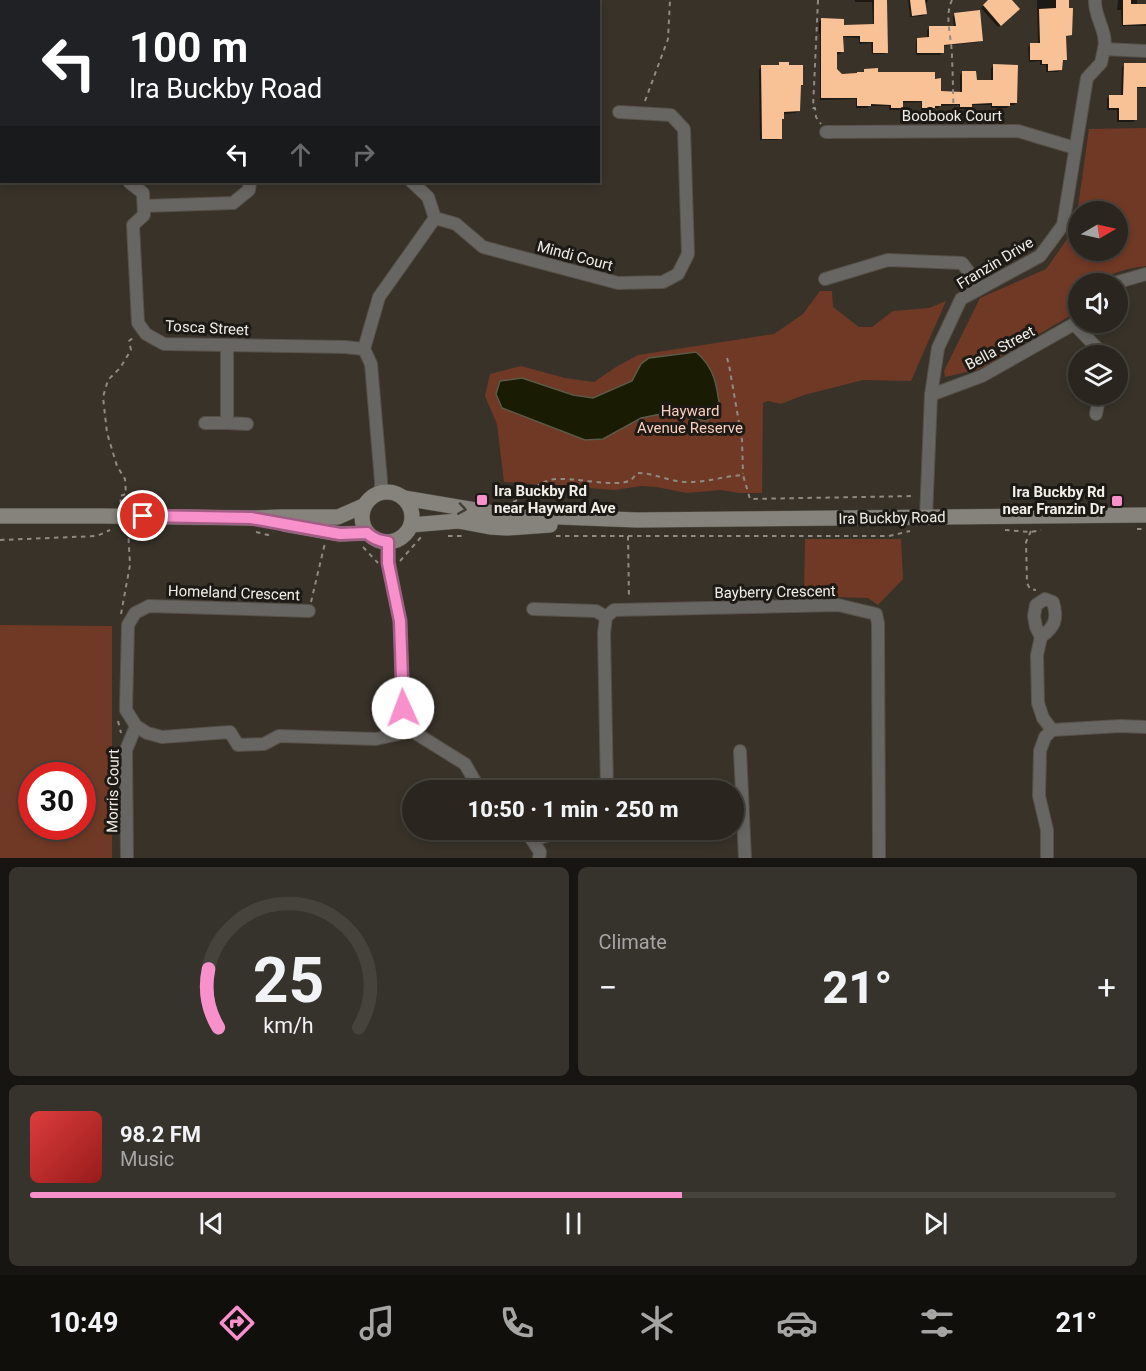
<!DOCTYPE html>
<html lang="en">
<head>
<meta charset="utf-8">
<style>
	body { margin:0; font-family:Roboto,sans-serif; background:#36322c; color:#f1f3f6; height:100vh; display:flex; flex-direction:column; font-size:22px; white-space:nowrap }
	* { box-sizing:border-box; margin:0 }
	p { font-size:20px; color:#a5a5a4 }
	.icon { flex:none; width:33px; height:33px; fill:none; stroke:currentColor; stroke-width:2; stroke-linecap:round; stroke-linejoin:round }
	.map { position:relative; height:858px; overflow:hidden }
	.panel { display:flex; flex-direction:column; gap:9px; padding:9px; background:#171511; flex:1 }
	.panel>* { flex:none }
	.top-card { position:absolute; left:0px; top:0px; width:600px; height:183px; box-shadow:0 3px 9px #0003,0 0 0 2px #46433d; background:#202124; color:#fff; overflow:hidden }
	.needle { width:39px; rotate:81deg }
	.controls { position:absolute; left:1068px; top:201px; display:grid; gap:12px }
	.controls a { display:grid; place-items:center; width:60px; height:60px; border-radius:50%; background:#2a261f; box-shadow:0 3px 9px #0003,0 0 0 2px #46433d; font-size:30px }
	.speed { position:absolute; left:18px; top:762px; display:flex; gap:12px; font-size:30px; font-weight:700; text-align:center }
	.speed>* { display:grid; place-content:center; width:78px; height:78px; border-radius:50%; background:#2a261f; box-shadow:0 3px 9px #0003,0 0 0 2px #46433d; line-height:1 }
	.speed .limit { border:9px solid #d22; background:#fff; color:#111 }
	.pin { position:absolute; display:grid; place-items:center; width:51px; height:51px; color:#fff; margin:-26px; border:3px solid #fff; border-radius:50%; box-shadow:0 2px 6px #0007 }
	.me { position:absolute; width:66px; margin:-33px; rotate:358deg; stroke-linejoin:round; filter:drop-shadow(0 0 4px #0008) }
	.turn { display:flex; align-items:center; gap:21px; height:126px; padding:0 30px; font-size:27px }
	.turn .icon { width:78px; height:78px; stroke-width:2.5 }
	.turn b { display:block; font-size:42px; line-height:51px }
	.lanes { display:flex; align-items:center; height:57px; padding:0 30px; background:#0003; justify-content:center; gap:30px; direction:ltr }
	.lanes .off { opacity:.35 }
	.big { font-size:45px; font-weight:800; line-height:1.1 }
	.panel .widget { flex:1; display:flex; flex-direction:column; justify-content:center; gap:9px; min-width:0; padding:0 21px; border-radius:9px; background:#36322c }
	.panel .dial { align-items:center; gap:0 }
	.dial svg { height:156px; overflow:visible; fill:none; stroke:#46433d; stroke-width:7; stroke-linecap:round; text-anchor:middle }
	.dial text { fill:#f1f3f6; stroke:none }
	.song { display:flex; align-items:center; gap:18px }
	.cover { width:72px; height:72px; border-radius:9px; background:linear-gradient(135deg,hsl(0 70% 55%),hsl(0 70% 35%)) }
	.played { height:6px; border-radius:3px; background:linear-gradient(90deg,#f890cc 60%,#46433d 60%) }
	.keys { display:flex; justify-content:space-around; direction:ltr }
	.heat { display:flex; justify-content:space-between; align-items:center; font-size:33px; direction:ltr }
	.panel .tiles { flex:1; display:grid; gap:9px; grid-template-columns:1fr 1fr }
	.widget:last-child { grid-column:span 2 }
	.trip { position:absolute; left:402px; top:780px; width:342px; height:60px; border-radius:30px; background:#2a261f; box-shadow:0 3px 9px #0003,0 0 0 2px #46433d; font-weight:800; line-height:60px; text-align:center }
	.menu { display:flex; height:96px; justify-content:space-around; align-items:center; background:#110f0c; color:#a5a5a4 }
	.menu .icon { width:42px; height:42px }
	.menu .on { color:#f890cc }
	.menu b { font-size:27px; color:#f1f3f6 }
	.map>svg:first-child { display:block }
	.green { fill:#703926; fill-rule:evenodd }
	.water { fill:#191b03; stroke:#5a5a47; stroke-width:1.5 }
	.shadow { fill:#0007 }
	.building { fill:#f9c196 }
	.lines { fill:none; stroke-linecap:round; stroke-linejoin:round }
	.street-casing { stroke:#565047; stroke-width:14 }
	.secondary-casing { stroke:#565047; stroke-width:16 }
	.path { stroke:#8f8a82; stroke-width:2; stroke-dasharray:4.5 4.5; stroke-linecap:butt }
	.street { stroke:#676662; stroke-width:12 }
	.secondary { stroke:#85837b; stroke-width:15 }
	.oneway { stroke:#413f39 }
	.route-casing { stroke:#a15e85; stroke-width:15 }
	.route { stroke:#f890cc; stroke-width:10 }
	.poi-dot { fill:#f890cc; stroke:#1d1a16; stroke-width:2 }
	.labels { text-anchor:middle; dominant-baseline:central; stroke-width:6; stroke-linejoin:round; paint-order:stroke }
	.street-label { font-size:15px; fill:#f1ede7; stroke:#1d1a16 }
	.park-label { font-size:15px; fill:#facebe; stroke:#1d1a16 }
	.poi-label { font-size:15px; font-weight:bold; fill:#f1ede7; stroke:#1d1a16; text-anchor:start }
</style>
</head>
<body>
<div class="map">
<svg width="1146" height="858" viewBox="0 0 1146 858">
	<rect width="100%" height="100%" fill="#383229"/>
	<g class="green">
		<path d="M1146,128v138c-16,2 -36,6 -47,17l-21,1v22l-10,11 -88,52 -35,8 -1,-6 36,-73 66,-29 29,-41 14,-99zM1078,212h40v38h-40z"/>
		<path d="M820,291h12l1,16 26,20h13l21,-16 36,-3 17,-7 -35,80 -48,-1 -59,15 -23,9 -13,-3 -5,2 -1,90h-23l-18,-3 -34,3 -31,-6 -15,-1 -26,4 -111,-8 -7,-58 -12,-28 5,-22 31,-8 44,12 29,4 22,-15 22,-12 136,-21 29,-20z"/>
		<path d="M805,539h96l2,40 -25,26 -10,-7 -64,-2z"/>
		<path d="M0,625l112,1v232h-112zM32,776h50v50h-50z"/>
	</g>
	<path class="water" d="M696,352c19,16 21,34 24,58l-14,11 -40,-8 -25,5 -38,21 -18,1 -83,-32 -6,-14 4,-13 22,-3 51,17 20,3 39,-17 9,-17 8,-6z"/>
	<g class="shadow">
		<path d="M855,0h31v52l-2,2h-12l-1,-11 -12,1v-6l-17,-1v14l-2,3h-5v15l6,6 21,-2 3,-3 75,23h20v-18l3,-3 12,10 16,-1v-13l3,-2 22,37 -2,2h-5l-2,3h-16v-3h-21l-2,4h-9v-4l-19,1 -2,2h-5l-2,2h-10v-8l-19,1v4l-3,3h-10v-4h-20l-2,2h-11v-9l-36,1v-66h-1v-12l2,-2 22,6h30l-1,-24h-17z"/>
		<path d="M908,0h20l-2,4h-2l1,10 -2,2 -13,1z"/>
		<path d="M990,0h20l8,9 -20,18 -17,-19z"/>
		<path d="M1037,0h31l2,34 -5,3v22l-3,2 -2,9 -2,2h-12v-7h-6v-4l-11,1 -1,-15 3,-2 7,-1z"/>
		<path d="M1118,0h19v6h9v20h-24l-1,-16h-4z"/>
		<path d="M955,14l26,26 -2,2 -37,4v6l-2,3h-24v-14l2,-2h9v-9l3,-2 24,-1 -1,-10z"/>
		<path d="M780,64l22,21 -3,2 -1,24 -2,2 -14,1 -1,24 -3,2h-18l-1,-71 3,-2h15z"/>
		<path d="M1124,65h22v23h-11v32l-2,2h-16v-12h-10v-11l2,-2 12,-1 1,-29z"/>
	</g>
	<g class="building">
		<path d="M874,0h13l1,53h-15v-11h-13v-6h-17l1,16h-7v17l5,5 15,-1v-1h7v-3l14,-1v4h57v7l6,-1v13l21,1v-21h14l1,9h16v-16l25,1 -1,38h-7v3h-18v-3l-20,1v3h-12v-3h-19v2h-6v2h-13v-7h-19v7h-12v-3l-20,-1v2h-14v-8h-36v-80l23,1v6l30,-1z"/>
		<path d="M910,0h15l2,14 -15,2z"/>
		<path d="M988,0h24l8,9 -19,17 -18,-21z"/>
		<path d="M1056,0h13v8h4l-1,27 -6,1 1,24h-4l-1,10 -14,1v-7h-6v-4h-12v-17h10l-1,-34 17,-1z"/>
		<path d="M1123,0h8v4h15v20l-23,1z"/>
		<path d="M980,10l3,31 -39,4v8h-27v-15l12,-1v-11h27l-2,-13z"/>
		<path d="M779,62h10v3h14v20h-2l-1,26 -16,1v7h-2v20h-20l-1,-74h18z"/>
		<path d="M1124,63h22v24h-9v33h-18v-12h-10v-13h14z"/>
	</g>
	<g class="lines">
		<g class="street-casing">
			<g id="street">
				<path d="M1095,0c-1,17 13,32 9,49"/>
				<path d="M134,2v-2"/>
				<path d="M412,2l2,-2"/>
				<path d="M826,132l192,-1 57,17"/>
				<path d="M129,182l14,11 1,22 -11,10 5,98 8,11 18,10 181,3 19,2"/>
				<path d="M144,206l89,-3 16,-13 1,-8"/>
				<path d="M435,218l21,6 27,23 135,36 45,-1 15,-8 10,-20 -4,-125 -13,-14 -52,-3"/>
				<path d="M825,279l63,-19 74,3 19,25"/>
				<path d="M1111,284l35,-10"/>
				<path d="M1074,324l22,23 2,9"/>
				<path d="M227,345v78l20,1"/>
				<path d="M931,395l51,-19 92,-52 4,-5"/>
				<path d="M1096,414l4,-20"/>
				<path d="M205,423h22"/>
				<path d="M381,492v-11l-10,-117 -7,-15 15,-52 56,-79 -7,-21 -16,-15"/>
				<path d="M926,517l5,-122 7,-47 23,-49 79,-43 23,-31 24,-147 14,-15 3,-14 42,2"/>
				<path d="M388,542l1,21 11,58 3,88 9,22 53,33 15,26"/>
				<path d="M533,609l63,2 10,6"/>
				<path d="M309,611l-160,-5 -14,7 -7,12 -2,85 10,16 11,7 15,4 68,-5 8,13 26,-1 15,-8 97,3 36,-8"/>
				<path d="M1041,637c14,-10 17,-18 12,-35l-8,-3 -9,6 -2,11 2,11 5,10 -4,18 1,48 5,15 9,12"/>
				<path d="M740,751l5,107"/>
				<path d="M607,790l-3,-157 2,-16 8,-7 224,-5 38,9 2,9 1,235"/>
				<path d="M509,830l2,1 17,2 12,19 -1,6"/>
				<path d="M532,840l34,-10"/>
				<path d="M127,858l-1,-108 10,-24"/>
				<path d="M1047,858v-28l-8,-34 1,-45 5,-14 7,-7 68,-4 26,1"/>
			</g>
		</g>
		<g class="secondary-casing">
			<g id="secondary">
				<circle cx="387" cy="517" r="25"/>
				<path d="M404,498l101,17 132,5 509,-5"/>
				<path d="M0,516h103l148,2 28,-1h59l25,-11"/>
				<path d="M284,524l56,10 27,-1"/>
				<path d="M411,525l47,-4 32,6 17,1 43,-3"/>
			</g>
		</g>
		<g class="path">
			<path d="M818,0l-5,108h2l1,9 5,7"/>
			<path d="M952,0c-8,16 0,39 0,57 1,21 1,42 2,62"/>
			<path d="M645,101l23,-62 2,-39"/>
			<path d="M727,358l2,7 13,75 1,34"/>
			<path d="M513,502c13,-5 22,-18 37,-22 19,-5 65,9 81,0 2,-2 4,-4 6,-7 17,0 31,8 48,9 20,1 39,-6 58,-7l7,24 165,-3"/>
			<path d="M121,504l-1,-8 6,-2 -1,-15 -8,-13 -10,-33 -4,-36 5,-17 12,-12 11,-18 -2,-9 5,-4"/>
			<path d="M1137,529h9"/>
			<path d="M1005,530l26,2 10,-2"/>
			<path d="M1031,531l-5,11 1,41 3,6 6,1"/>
			<path d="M256,532l12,3 5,-3"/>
			<path d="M448,536h16"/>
			<path d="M556,536h333l21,-5"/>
			<path d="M628,536l1,63"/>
			<path d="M0,540l97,-4 13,-6"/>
			<path d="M363,547l15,16"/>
			<path d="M400,561l22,-25"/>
			<path d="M311,602l14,-59"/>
			<path d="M121,614l9,-49 -2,-37"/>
			<path d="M118,721l3,12"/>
		</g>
		<use href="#street" class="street"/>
		<use href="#secondary" class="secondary"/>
	</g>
	<defs><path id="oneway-chevron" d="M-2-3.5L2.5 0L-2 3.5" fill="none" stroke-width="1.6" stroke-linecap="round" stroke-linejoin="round" transform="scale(1.5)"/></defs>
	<use class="oneway" href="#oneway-chevron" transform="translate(462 509) rotate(9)"/>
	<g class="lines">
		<g class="route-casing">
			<path id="route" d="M143,516l108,2 89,16 27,-1c6,6 12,8 21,9v21l12,58 3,87"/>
		</g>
		<use href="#route" class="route"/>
	</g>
	<g class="poi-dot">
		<rect x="476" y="494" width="12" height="12" rx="3"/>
		<rect x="1111" y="495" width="12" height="12" rx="3"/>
	</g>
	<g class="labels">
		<g class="street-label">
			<text x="952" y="116">Boobook Court</text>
			<text transform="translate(575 256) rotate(15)">Mindi Court</text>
			<text transform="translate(995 263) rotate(-31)">Franzin Drive</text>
			<text transform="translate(207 328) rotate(3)">Tosca Street</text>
			<text transform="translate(1000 348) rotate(-28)">Bella Street</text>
			<text transform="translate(892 518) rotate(-1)">Ira Buckby Road</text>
			<text transform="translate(775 592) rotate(-1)">Bayberry Crescent</text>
			<text transform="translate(234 593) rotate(2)">Homeland Crescent</text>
			<text transform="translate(113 791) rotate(-89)">Morris Court</text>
		</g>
		<g class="park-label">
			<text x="690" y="411">Hayward<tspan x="690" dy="17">Avenue Reserve</tspan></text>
		</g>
		<g class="poi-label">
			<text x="494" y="491">Ira Buckby Rd<tspan x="494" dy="17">near Hayward Ave</tspan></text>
			<text x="1105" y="492" text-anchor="end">Ira Buckby Rd<tspan x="1105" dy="17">near Franzin Dr</tspan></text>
		</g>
	</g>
</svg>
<div class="controls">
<a><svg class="needle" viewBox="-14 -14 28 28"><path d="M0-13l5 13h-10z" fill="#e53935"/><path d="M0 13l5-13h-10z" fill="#a5a5a4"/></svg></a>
<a><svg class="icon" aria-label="sound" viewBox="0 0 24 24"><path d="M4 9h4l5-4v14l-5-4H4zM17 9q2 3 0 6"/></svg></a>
<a><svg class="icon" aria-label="layers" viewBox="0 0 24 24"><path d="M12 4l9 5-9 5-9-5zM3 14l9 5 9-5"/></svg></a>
</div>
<div class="speed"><div class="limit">30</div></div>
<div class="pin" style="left:143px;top:516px;background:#d93025"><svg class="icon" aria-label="arrive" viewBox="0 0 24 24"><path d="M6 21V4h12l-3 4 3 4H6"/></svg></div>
<svg class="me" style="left:403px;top:708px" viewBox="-20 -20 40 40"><circle r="19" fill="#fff"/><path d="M0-13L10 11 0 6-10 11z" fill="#f890cc"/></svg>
<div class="trip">10:50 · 1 min · 250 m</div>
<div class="top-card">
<div class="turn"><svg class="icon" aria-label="left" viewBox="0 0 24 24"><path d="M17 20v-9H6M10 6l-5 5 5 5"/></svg><div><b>100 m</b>Ira Buckby Road</div></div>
<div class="lanes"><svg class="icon" aria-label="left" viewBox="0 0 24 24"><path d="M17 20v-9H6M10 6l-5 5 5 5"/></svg><svg class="icon off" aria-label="ahead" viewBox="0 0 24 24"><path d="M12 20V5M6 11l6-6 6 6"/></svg><svg class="icon off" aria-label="right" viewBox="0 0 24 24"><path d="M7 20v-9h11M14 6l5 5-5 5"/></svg></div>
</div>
</div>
<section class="panel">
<div class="tiles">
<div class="widget dial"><svg viewBox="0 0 100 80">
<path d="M14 69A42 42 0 1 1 86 69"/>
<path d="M14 69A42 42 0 0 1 9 39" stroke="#f890cc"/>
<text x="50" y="56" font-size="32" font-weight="700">25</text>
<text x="50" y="72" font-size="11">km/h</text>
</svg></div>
<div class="widget"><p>Climate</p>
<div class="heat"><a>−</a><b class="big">21°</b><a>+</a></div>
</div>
<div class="widget">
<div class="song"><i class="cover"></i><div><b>98.2 FM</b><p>Music</p></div></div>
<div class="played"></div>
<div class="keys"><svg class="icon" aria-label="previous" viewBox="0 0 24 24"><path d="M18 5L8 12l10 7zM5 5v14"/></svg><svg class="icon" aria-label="pause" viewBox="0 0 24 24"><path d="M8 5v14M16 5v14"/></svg><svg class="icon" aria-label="next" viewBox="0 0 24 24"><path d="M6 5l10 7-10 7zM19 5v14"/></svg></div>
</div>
</div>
</section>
<nav class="menu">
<b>10:49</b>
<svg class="icon on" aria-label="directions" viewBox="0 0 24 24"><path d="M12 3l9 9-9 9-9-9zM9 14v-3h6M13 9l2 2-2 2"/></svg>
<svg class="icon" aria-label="music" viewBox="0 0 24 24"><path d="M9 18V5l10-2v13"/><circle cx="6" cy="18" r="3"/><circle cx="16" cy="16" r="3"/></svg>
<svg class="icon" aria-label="phone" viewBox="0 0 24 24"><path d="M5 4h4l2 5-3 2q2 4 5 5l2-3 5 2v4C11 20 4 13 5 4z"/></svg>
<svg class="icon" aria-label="climate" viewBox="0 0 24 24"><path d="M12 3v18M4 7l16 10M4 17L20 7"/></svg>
<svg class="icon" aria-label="car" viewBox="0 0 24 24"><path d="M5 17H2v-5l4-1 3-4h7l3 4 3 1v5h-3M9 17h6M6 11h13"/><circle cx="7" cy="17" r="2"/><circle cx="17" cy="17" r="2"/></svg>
<svg class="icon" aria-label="filters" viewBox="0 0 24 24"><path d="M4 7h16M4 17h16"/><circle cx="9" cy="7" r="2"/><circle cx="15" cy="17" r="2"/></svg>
<b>21°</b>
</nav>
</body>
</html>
